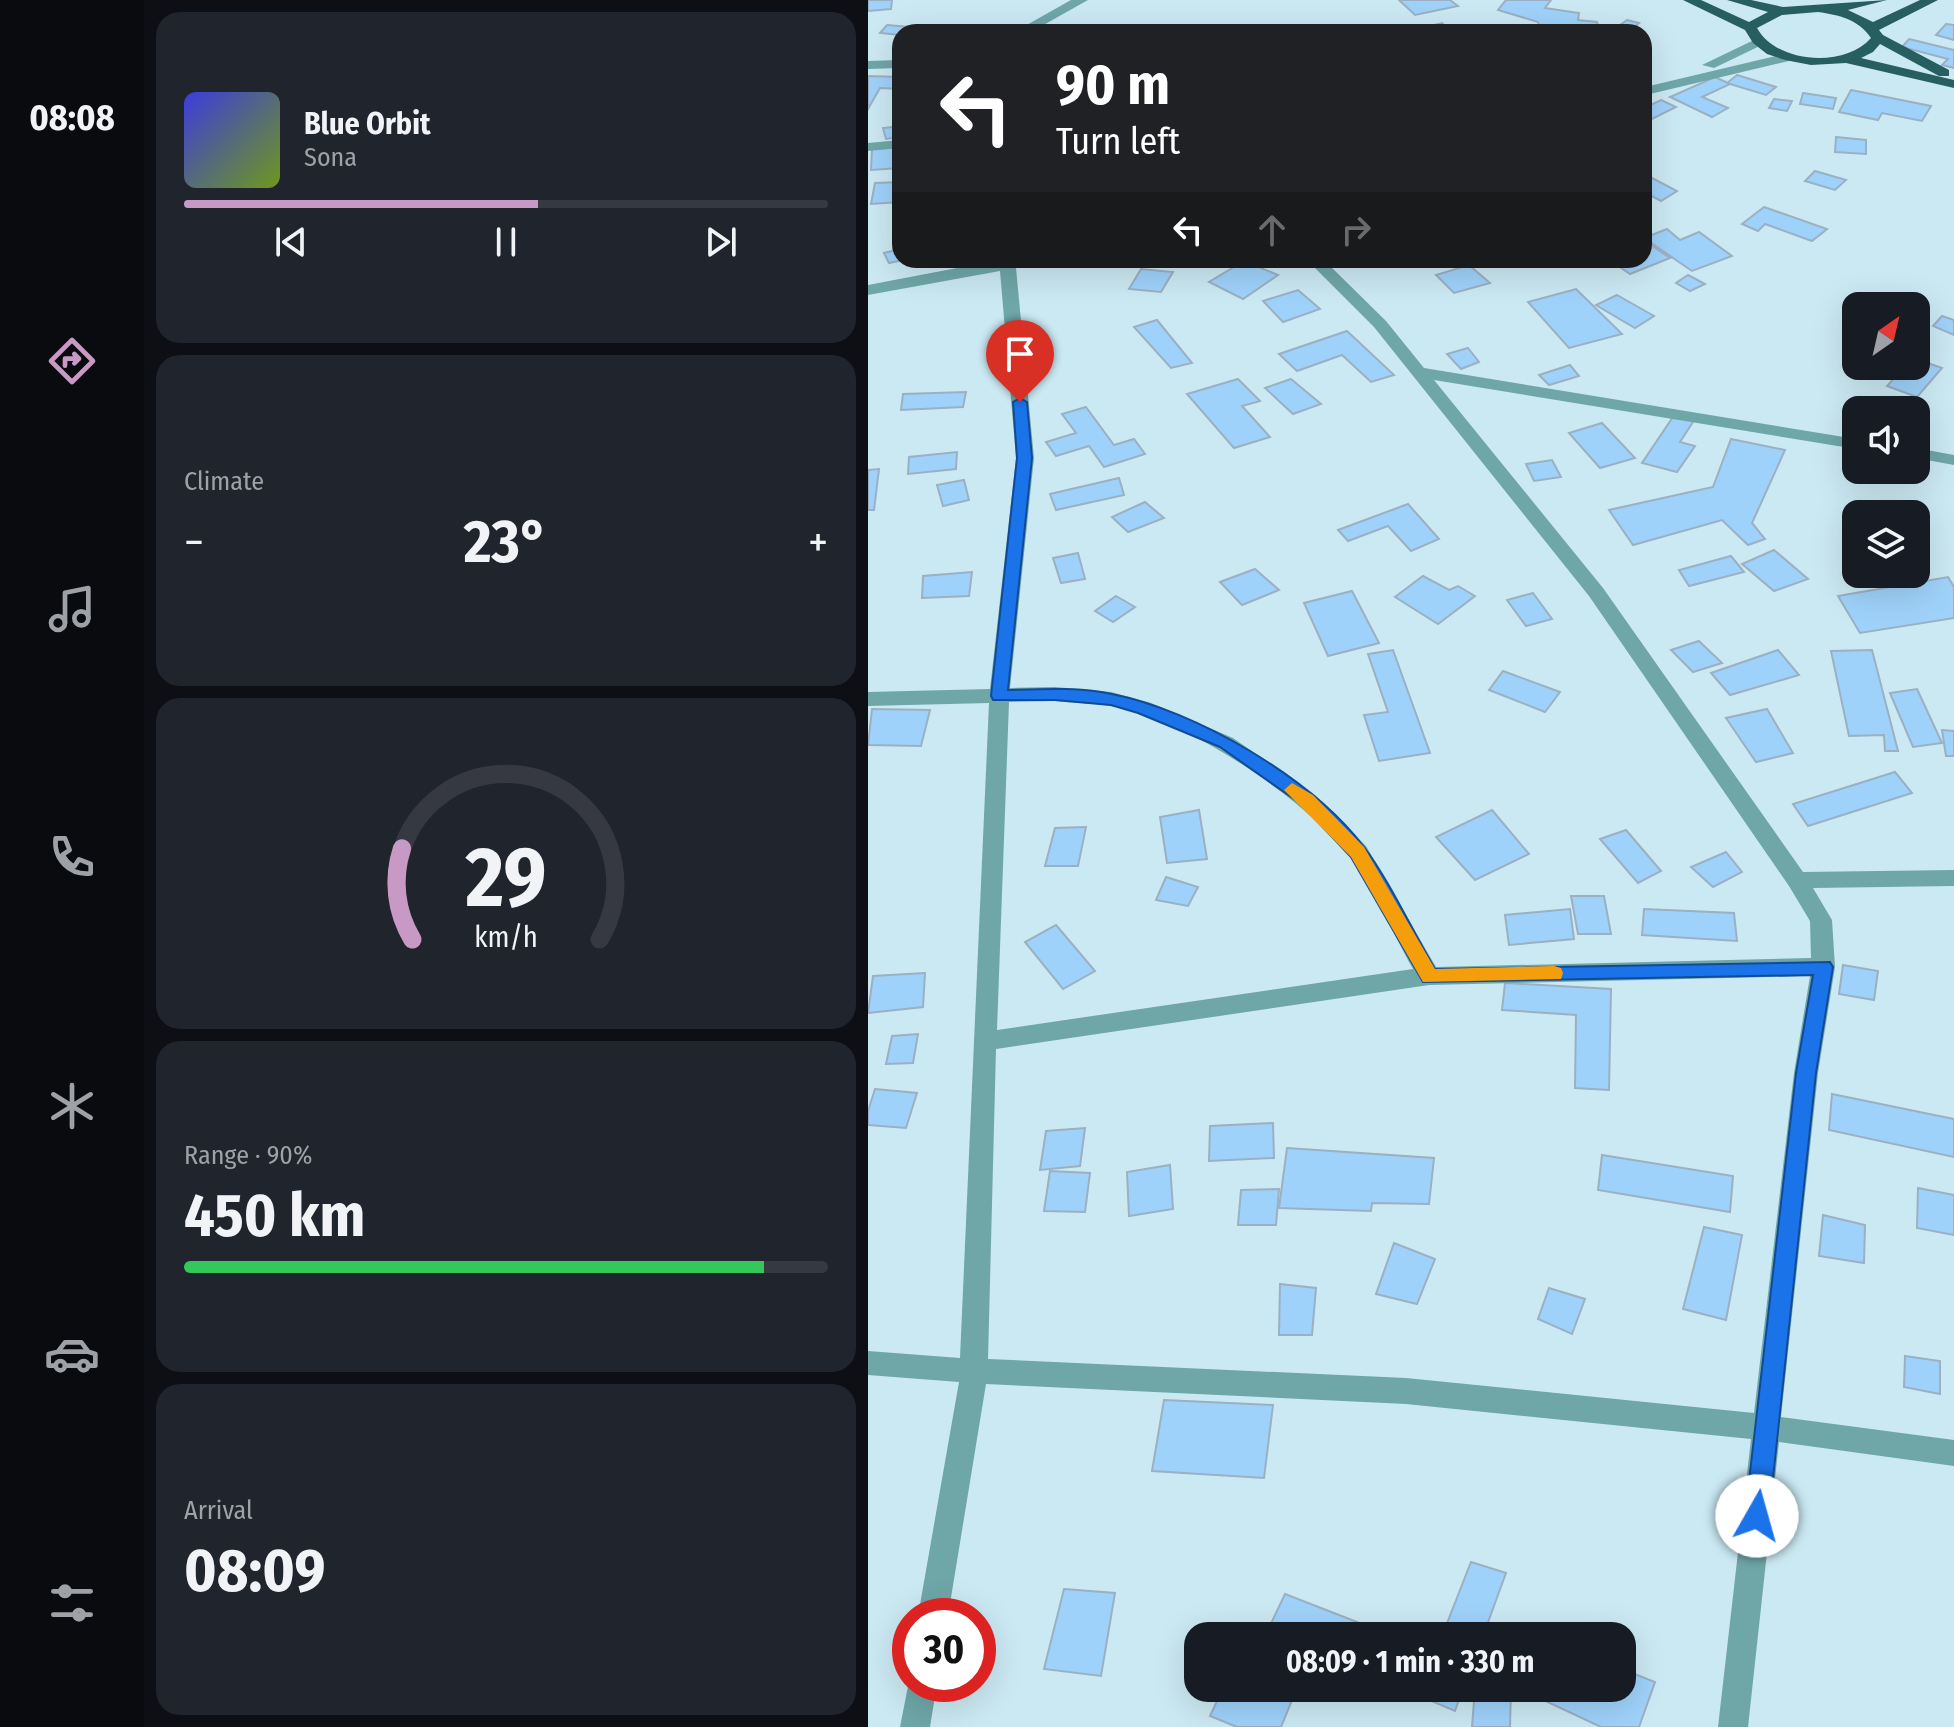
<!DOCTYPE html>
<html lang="en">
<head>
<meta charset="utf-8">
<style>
	body { margin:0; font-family:"Fira Sans Condensed",sans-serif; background:#20242c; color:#f1f3f6; height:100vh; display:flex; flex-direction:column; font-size:30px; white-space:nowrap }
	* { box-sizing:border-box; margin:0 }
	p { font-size:26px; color:#9ea1a6 }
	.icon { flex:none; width:44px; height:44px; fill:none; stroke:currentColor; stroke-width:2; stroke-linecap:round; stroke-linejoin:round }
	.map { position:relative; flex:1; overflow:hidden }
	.side { display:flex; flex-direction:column; gap:12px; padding:12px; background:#0d0f14; width:724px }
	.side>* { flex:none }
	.guide { position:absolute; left:24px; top:24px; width:760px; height:244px; border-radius:24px; box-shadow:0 8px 32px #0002; background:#202124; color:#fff; overflow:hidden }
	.needle { width:52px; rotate:34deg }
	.fabs { position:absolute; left:974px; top:292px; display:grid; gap:16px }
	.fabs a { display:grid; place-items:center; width:88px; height:88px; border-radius:16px; background:#171b24; box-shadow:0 8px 32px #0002; font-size:40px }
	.speed { position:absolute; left:24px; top:1598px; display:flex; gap:16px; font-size:40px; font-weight:700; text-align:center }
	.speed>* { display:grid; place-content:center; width:104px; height:104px; border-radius:50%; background:#171b24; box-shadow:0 8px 32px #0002; line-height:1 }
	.speed .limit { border:12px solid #d22; background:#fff; color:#111 }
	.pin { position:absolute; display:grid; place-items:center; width:68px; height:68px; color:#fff; margin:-82px -34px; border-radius:50% 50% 50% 0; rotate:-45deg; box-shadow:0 0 8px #0007 }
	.pin .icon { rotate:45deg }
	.me { position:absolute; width:88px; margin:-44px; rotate:7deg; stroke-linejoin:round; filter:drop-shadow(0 0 6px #0008) }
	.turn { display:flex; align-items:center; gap:28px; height:168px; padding:0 32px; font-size:36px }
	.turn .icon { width:104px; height:104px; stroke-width:2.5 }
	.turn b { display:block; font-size:56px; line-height:68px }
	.lanes { display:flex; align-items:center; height:76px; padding:0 32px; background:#0003; justify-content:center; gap:40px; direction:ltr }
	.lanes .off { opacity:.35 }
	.big { font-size:60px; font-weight:700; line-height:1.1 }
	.side .card { flex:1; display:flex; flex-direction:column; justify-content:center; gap:12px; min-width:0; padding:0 28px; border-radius:24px; background:#20242c }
	.side .dial { align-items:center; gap:0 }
	.dial svg { height:208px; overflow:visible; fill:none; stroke:#363941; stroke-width:7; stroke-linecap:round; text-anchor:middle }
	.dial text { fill:#f1f3f6; stroke:none }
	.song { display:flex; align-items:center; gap:24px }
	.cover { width:96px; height:96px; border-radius:12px; background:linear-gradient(135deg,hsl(240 70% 55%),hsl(80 70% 35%)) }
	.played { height:8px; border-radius:4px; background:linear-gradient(90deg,#c999c5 55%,#363941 55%) }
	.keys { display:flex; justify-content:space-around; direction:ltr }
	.heat { display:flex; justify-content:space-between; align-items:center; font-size:44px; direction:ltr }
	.charge { height:12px; border-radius:6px; background:linear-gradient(90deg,#34c759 90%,#363941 0) }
	.trip { position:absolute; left:316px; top:1622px; width:452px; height:80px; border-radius:24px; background:#171b24; box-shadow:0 8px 32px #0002; font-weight:700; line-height:80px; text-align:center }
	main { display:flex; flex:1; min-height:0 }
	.menu { display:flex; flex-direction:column; width:144px; justify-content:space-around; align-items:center; background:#090b0e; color:#9ea1a6 }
	.menu .icon { width:56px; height:56px }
	.menu .selected { color:#c999c5 }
	.menu b { font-size:36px; color:#f1f3f6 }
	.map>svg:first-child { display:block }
	.building { fill:#9fd2fa; stroke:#9bb0c2; stroke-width:2 }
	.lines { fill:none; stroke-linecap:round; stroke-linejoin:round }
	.service { fill:#6fa6a7; fill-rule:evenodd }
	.minor { fill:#6fa6a7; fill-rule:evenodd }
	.trunk { fill:#275f60; fill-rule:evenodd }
	.route { fill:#1a73e8; stroke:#114b97; stroke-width:2 }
	.slow { fill:#f59e0b }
</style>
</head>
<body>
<main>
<nav class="menu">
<b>08:08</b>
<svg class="icon selected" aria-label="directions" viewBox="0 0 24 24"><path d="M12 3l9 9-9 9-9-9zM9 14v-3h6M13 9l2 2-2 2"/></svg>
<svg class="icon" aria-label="music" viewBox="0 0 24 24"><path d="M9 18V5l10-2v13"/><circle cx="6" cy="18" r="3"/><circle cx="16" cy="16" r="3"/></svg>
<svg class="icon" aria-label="phone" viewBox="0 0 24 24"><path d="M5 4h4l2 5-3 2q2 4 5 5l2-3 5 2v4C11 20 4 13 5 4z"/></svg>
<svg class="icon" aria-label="climate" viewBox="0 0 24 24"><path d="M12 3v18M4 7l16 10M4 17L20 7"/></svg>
<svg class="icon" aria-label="car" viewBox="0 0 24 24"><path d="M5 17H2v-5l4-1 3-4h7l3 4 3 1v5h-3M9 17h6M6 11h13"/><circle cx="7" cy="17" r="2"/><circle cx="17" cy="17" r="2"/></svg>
<svg class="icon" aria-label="filters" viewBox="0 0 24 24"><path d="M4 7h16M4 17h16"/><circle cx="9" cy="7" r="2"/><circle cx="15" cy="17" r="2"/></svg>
</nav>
<section class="side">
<div class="card">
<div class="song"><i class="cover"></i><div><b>Blue Orbit</b><p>Sona</p></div></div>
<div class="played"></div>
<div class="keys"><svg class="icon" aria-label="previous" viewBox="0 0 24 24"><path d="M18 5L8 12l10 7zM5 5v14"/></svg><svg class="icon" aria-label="pause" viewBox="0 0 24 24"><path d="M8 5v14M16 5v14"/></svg><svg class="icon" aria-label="next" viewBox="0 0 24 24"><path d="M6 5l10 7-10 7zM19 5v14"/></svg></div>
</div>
<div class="card"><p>Climate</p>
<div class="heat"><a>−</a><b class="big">23°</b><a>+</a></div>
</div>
<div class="card dial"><svg viewBox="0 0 100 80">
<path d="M14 69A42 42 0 1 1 86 69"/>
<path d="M14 69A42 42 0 0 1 10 34" stroke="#c999c5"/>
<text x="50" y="56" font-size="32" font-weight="700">29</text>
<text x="50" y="72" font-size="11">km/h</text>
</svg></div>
<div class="card"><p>Range · 90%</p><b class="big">450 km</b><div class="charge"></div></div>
<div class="card"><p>Arrival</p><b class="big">08:09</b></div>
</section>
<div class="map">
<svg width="1086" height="1727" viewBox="0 0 1086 1727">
	<rect width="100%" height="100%" fill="#cbe9f3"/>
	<g class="building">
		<path d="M0,0h24l-1,9 -23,2z"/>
		<path d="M531,0h51l8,6 -43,9z"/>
		<path d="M638,0h45l-6,8 34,5 -1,7 19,2 3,10h-59l-3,-10 -40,-12z"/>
		<path d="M759,20l12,3 -10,9h-19z"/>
		<path d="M574,23l10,9h-27l-4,-4z"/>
		<path d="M1078,24l8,1v15l-18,-5z"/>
		<path d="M19,25l23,2 -10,8 -20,-2z"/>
		<path d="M1041,39l45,11v18l-12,-3 6,-6 -46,-12z"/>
		<path d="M869,75l39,12 -10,8 -39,-12z"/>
		<path d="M0,76l32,1v12l-20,-1 -12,21z"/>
		<path d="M847,77l15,7 -28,13 26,11 -16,9 -42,-20z"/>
		<path d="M983,90l80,16 -9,15 -40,-8 -4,7 -39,-8z"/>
		<path d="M935,93l33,5 -3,11 -33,-5z"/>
		<path d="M906,99l18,2 -5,10 -18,-3z"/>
		<path d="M793,100l15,7 -32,16v-15z"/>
		<path d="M32,126v11l-14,2 -3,-11z"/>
		<path d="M968,137l30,3v14l-31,-2z"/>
		<path d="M32,147v21l-29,2 1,-21z"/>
		<path d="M947,171l31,9 -11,10 -30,-9z"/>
		<path d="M784,178l25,13 -16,10 -17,-9v-9z"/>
		<path d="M32,182v20l-29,2 4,-21z"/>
		<path d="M896,207l63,22 -15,12 -47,-17 -7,7 -16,-7z"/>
		<path d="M799,229l13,11 19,-8 33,24 -40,15 -48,-33z"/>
		<path d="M776,240l26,18 -40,16 -20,-14h34z"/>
		<path d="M32,249v11h3l-14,3 -5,-10z"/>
		<path d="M376,261l34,14 -35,24 -34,-17z"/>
		<path d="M601,265l21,18 -36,10 -18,-18z"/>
		<path d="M273,269l32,3 -12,20 -32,-3z"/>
		<path d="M820,275l17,9 -15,7 -14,-8z"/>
		<path d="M708,289l46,45 -53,14 -41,-46z"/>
		<path d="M430,290l22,19 -37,13 -20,-21z"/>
		<path d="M749,295l37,21 -19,12 -39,-23z"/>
		<path d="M1074,316l12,4v15l-21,-9z"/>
		<path d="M289,320l35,43 -21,5 -37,-41z"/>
		<path d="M479,331l47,44 -23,7 -29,-27 -45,16 -18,-17z"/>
		<path d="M600,348l11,14 -18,7 -14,-15z"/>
		<path d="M1048,359l26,9 -25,29 -30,-11 18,-20h11z"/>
		<path d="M702,365l9,11 -30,9 -10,-10z"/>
		<path d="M370,379l22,22 -18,5 28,31 -36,11 -47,-54z"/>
		<path d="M423,379l30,25 -28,10 -28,-26z"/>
		<path d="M98,392l-3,15 -62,3 2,-16z"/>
		<path d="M218,407l28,38 20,-6 11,15 -41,13 -15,-21 -33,10 -10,-14 30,-9 -14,-19z"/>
		<path d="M807,414l20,5 -15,23 15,4 -18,26 -35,-9z"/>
		<path d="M734,423l33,35 -35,10 -31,-35z"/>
		<path d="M863,439l54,11 -33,73 13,16 -17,6 -26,-25 -89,25 -24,-35 104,-23z"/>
		<path d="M89,452l-1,17 -48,5 1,-17z"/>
		<path d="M684,460l9,17 -27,4 -8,-17z"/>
		<path d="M11,469l-5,41h-6v-40z"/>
		<path d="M251,478l5,17 -68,15 -6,-16z"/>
		<path d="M96,480l5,20 -26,6 -6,-21z"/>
		<path d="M277,502l19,16 -36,14 -16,-15z"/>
		<path d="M540,504l31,35 -28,12 -23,-25 -40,15 -10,-11z"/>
		<path d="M906,550l34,29 -34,12 -32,-27z"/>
		<path d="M210,553l7,26 -24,4 -8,-25z"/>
		<path d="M863,556l13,16 -55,14 -10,-16z"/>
		<path d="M387,569l24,21 -37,15 -22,-23z"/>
		<path d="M104,572l-3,24 -47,2 1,-22z"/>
		<path d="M555,576l26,14 9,-4 17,10 -37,28 -43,-27z"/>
		<path d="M1080,577l6,10v31l-94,15 -22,-37z"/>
		<path d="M484,591l27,52 -51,13 -24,-53z"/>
		<path d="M665,593l19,26 -26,7 -19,-26z"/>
		<path d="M248,596l19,11 -22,15 -18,-11z"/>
		<path d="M831,641l23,22 -29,9 -22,-22z"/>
		<path d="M525,650l37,103 -51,8 -15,-46 24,-3 -20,-58z"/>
		<path d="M910,650l21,25 -69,20 -19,-22z"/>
		<path d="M1004,650l26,101h-13l-1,-16 -35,1 -18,-85z"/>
		<path d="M635,671l57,21 -15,20 -56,-22z"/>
		<path d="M1049,689l25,54 -29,4 -23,-54z"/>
		<path d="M4,709l58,1 -9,36 -53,-1z"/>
		<path d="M899,709l26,44 -37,9 -30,-44z"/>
		<path d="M1074,730l12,1v25h-8z"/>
		<path d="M1027,772l17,21 -104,33 -15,-22z"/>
		<path d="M331,810l8,49 -40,4 -7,-46z"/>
		<path d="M624,810l37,44 -54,26 -39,-43z"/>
		<path d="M218,827l-8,39h-33l10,-38z"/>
		<path d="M758,830l35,41 -23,12 -38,-44z"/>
		<path d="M858,852l16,20 -29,15 -22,-20z"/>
		<path d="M298,877l32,10 -10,19 -32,-6z"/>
		<path d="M703,896h33l7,38h-33z"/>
		<path d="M702,909l4,30 -65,6 -4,-30z"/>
		<path d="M776,909l90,4 3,28 -95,-6z"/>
		<path d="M188,925l39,46 -32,18 -38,-47z"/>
		<path d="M975,965l35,6 -4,29 -35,-6z"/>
		<path d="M57,973l-2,34 -55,6 5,-37z"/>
		<path d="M637,983l106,6 -2,101 -34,-2 1,-73 -74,-5z"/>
		<path d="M50,1034l-5,29 -27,1 6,-28z"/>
		<path d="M7,1089l42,4 -11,35 -38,-3v-14z"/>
		<path d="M964,1094l122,25v38l-125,-27z"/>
		<path d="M405,1123l1,35 -65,3 1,-35z"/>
		<path d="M217,1128l-5,38 -40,4 6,-39z"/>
		<path d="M419,1148l147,10 -5,46 -57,-1 -1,8 -92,-3z"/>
		<path d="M734,1155l131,21 -3,36 -132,-22z"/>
		<path d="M302,1165l3,44 -44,7 -2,-44z"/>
		<path d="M182,1171l40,2 -5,39 -41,-1z"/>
		<path d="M1050,1188l36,7v40l-37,-7z"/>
		<path d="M411,1189l-3,36h-38l3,-35z"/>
		<path d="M955,1215l42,10 -1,38 -45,-7z"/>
		<path d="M836,1227l38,8 -16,85 -43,-11z"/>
		<path d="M526,1243l41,16 -18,45 -41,-10z"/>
		<path d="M412,1284l36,4 -4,47h-33z"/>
		<path d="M681,1288l36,11 -13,35 -34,-15z"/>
		<path d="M1037,1356l35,5v33l-36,-7z"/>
		<path d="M296,1400l109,5 -9,73 -112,-7z"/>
		<path d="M603,1562l35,11 -23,63h-41z"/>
		<path d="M196,1589l51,4 -14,83 -57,-7z"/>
		<path d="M417,1594l108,42h-128z"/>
		<path d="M754,1669l33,13 -16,45h-38l-62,-29 4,-10h79z"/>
		<path d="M355,1688h74l-16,39h-44l-27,-11z"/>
		<path d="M533,1688h62l-8,23z"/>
		<path d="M607,1688h36l-1,39h-38z"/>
	</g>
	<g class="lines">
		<path class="service" d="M32,140v8l-32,3v-8z"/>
		<g class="minor">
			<path d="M203,0h17l-57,32h-17z"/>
			<path d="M886,40l12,3 -52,25 -12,-3z"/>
			<path d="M920,53l7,4 -2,3 -143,34 -6,-2 1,-5z"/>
			<path d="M32,60v8l-32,1v-8z"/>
			<path d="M131,260h45l-2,3 -26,5 18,190 -24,230 45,-1 56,5 40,11 82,35 82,57 51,51 70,121 375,-9 -1,-37 -21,-35 -200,-290 -215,-269 -67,-67h17l62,61 38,47 432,71v10l-422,-69 169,208 200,284 151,-2v16l-141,2 19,32 3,47 -17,106 -37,344 173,23v26l-175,-24 -31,285h-30l33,-288 -345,-35 -420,-20 -38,232h-30l41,-234 -91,-7v-24l92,7 29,-655 -121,3v-14l122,-3 26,-231 -16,-187 -132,24v-10zM187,701c18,2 37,2 55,5 76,12 193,91 240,151 23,31 44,78 63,112l-416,61 12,-328zM942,976l-16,97 -40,340 -348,-35 -418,-19 8,-310 433,-64z"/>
			<path d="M1048,448l38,7v10l-38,-7z"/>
			<path d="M42,1676v8h27l-7,43h-30z"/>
		</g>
		<path class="trunk" d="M815,0h18l48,22 19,-10 -41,-12h24l32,7 104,-7 -39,10 25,12 47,-22h18l-59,30 4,5 66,35v6h-10l-59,-32 -7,8 -12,6 93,22v8l-108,-25 -35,2 -26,-5 -18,-6 -14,-11 -8,-13zM950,12c21,3 40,7 53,26 -26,30 -94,26 -114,-10l25,-13z"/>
	</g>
	<path class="route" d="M152,398l7,4 5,56 -24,232c35,-1 70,-3 104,4 85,17 199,84 252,153 25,33 49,85 71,122l395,-7 3,5 -17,106 -47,443 -4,9 -8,3 -8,-3 -4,-9 51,-443 17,-98 -390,7 -72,-125 -50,-53 -81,-57 -82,-34 -27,-8 -56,-5h-62l-2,-4 26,-238 -4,-56z"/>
	<path class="slow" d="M424,783l21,12 51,52 71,122 119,-3 7,2 2,5 -2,6 -138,3 -72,-125 -67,-67z"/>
</svg>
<div class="fabs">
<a><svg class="needle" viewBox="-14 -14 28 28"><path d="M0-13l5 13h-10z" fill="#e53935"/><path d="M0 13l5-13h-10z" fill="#9ea1a6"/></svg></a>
<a><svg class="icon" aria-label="sound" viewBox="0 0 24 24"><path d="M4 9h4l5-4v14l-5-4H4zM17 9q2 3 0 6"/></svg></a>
<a><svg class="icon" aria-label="layers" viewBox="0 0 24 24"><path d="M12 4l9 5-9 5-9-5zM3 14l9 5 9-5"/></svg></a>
</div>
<div class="speed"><div class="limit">30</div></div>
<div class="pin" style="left:152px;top:402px;background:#d93025"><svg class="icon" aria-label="arrive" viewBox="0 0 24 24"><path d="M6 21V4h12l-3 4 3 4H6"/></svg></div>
<svg class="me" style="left:889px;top:1516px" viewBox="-20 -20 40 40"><circle r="19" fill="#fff"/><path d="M0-13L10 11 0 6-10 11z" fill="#1a73e8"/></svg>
<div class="trip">08:09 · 1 min · 330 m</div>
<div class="guide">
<div class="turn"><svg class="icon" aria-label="left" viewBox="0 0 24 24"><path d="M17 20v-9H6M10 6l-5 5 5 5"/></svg><div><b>90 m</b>Turn left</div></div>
<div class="lanes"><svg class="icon" aria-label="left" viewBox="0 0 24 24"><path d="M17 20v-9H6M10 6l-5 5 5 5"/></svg><svg class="icon off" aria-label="ahead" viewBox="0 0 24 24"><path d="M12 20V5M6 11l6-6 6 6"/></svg><svg class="icon off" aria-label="right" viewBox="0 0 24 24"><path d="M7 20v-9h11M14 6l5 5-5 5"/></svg></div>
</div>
</div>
</main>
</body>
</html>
